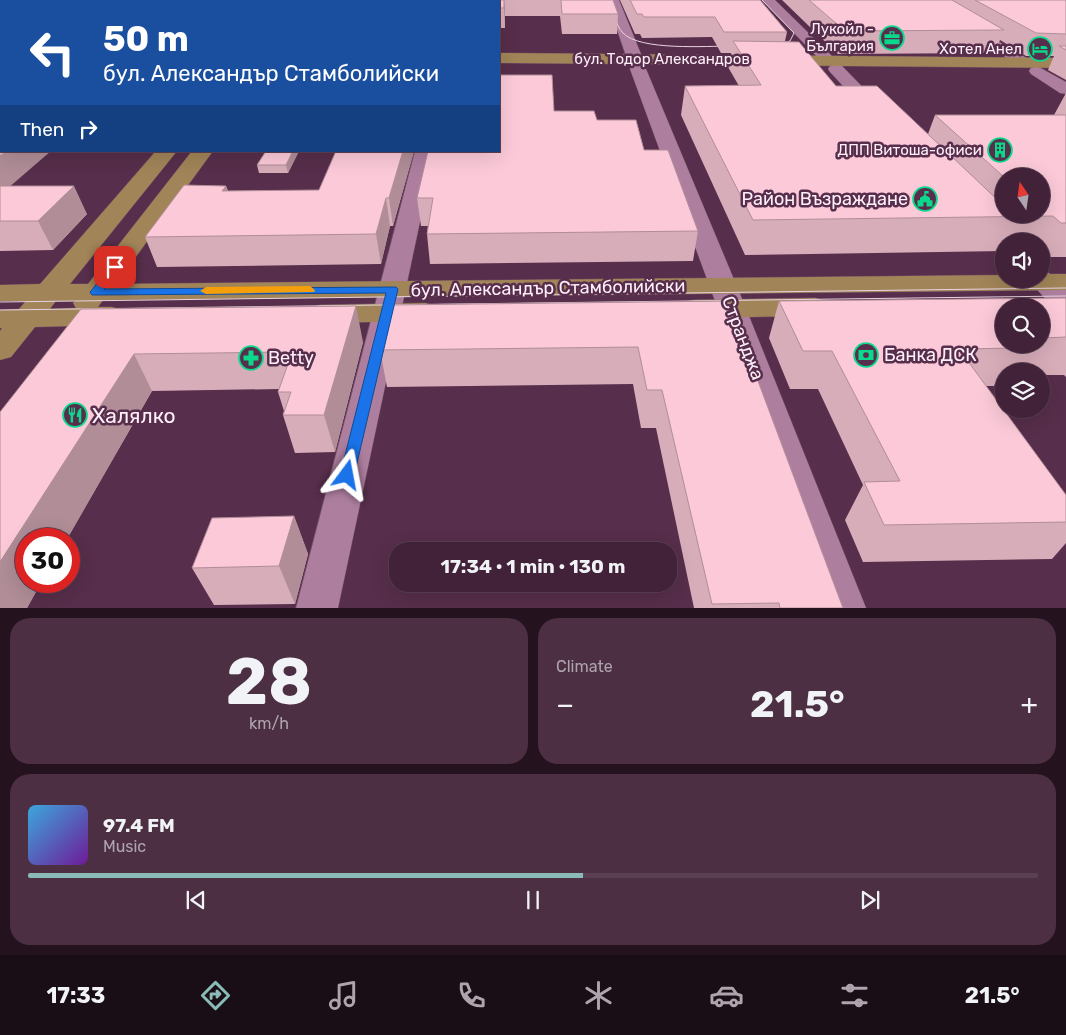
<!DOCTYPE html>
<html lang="en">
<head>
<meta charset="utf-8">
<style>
	body { margin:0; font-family:Rubik,sans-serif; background:#4c2f43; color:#f1f3f6; height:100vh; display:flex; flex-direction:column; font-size:19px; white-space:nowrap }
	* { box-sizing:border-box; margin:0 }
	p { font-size:16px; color:#aea4ae }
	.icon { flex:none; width:28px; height:28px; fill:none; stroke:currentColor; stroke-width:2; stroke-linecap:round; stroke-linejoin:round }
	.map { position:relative; height:608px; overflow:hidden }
	.side { display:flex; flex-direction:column; gap:10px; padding:10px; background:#24131f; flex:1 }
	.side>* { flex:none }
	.top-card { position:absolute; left:0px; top:0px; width:500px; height:152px; box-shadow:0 5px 20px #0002,0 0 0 1px #5a3f53; background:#1a4fa0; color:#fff; overflow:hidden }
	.needle { width:32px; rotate:347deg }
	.fabs { position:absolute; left:995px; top:168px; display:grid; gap:10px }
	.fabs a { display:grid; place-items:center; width:55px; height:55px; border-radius:50%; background:#412238; box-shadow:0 5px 20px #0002,0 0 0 1px #5a3f53; font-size:25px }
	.speed { position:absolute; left:15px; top:528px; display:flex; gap:10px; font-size:25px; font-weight:700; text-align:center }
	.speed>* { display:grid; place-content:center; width:65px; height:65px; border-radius:50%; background:#412238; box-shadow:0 5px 20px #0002,0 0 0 1px #5a3f53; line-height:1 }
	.speed .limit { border:8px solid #d22; background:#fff; color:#111 }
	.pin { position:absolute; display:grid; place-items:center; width:42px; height:42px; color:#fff; margin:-21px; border-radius:10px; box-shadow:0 2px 8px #0006 }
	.me { position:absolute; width:55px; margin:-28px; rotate:13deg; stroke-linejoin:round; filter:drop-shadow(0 0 4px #0008) }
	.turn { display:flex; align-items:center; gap:18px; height:105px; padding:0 20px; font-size:22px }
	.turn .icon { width:65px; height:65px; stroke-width:2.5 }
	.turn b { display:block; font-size:35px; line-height:42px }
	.then { display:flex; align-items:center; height:48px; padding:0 20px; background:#0003; gap:10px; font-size:19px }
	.big { font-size:38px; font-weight:700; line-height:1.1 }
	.side .tile { flex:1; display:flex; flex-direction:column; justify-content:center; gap:8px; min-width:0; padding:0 18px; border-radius:20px; background:#4c2f43 }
	.side .dial { align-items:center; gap:0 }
	.dial b { font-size:65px; line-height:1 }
	.song { display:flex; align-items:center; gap:15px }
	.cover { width:60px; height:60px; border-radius:8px; background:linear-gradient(135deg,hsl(200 70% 55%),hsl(280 70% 35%)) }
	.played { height:5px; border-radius:2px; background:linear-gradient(90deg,#8bbbb9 55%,#5a3f53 55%) }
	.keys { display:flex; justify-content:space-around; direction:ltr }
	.heat { display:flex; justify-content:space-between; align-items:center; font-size:28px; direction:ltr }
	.side .tiles { flex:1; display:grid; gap:10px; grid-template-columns:1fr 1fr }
	.tile:last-child { grid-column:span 2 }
	.trip { position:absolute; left:389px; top:542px; width:288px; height:50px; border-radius:20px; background:#412238; box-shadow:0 5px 20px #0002,0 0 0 1px #5a3f53; font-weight:700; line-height:50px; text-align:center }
	.tab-bar { display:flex; height:80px; justify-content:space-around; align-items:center; background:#1a0e16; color:#aea4ae }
	.tab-bar .icon { width:35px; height:35px }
	.tab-bar .on { color:#8bbbb9 }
	.tab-bar b { font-size:22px; color:#f1f3f6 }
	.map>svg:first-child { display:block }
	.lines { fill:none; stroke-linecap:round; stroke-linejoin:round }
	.minor-casing { stroke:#6e4d65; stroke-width:1 }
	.major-casing { stroke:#6e4d65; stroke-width:1 }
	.minor { fill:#ad7e9e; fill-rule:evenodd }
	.major { fill:#a18458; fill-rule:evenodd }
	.tram { stroke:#e8d4e1; stroke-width:1 }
	.wall { fill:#d8adba; fill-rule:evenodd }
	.shaded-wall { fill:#b08d97 }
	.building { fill:#fbc9d8; stroke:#b08d97 }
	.route { fill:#1a73e8; stroke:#114b97 }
	.slow { fill:#f59e0b }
	.labels { text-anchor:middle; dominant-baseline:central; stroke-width:5; stroke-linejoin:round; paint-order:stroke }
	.far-poi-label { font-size:15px; fill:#ffeff9; stroke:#572e4b; text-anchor:end }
	.far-street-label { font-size:15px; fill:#ffeff9; stroke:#572e4b }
	.poi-label { font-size:18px; fill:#ffeff9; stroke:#572e4b; text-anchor:start }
	.street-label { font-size:18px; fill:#ffeff9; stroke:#572e4b }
	.near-poi-label { font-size:21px; fill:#ffeff9; stroke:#572e4b; text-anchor:start }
</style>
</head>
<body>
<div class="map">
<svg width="1066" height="608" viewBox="0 0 1066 608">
	<rect width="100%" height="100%" fill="#572e4b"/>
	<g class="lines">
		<g class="minor-casing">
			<g id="minor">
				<path d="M607,0h12l24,59 -3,3h-10l-3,-3z"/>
				<path d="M762,0h13l59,58 3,3 -3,3h-10z"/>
				<path d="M914,0h15l99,59 3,3 -3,3h-10z"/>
				<path d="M638,64l6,2 2,3 97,232 123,307h-42l-109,-307 -85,-232 2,-3z"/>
				<path d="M836,64l6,2 42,43 3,4 -3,4 -6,1 -6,-1 -42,-45 -2,-3 2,-3z"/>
				<path d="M1037,66l29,16v12l-6,-1 -29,-19 -2,-3 2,-3z"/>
				<path d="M415,151h20l-97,457h-42z"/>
				<path d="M1041,271l8,2 17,16v24l-10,-3 -29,-31h14z"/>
			</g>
		</g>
		<g class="major-casing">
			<g id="major">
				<path d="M499,53l567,5v10l-567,-5z"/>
				<path d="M156,151h21l-107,133h18l104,-133h21l-97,133 888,-9v4h37v-5h25v16l-963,10 -5,7h14l10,3 4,6 -4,6 -10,3 -77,2 -24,30 -11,3v-29l2,-3h-2v-18l19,-1 7,-8h-26v-16l40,-1zM56,301h19l-2,2 3,5 -26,1z"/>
				<path d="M815,298l10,3 4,6 -4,6 -10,3 -122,2 -10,-3 -4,-6 4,-6 10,-3z"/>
				<path d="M425,303l10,3 4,6 -4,6 -10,3 -105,2 -10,-3 -4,-6 4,-6 10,-3z"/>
			</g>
		</g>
		<use href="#minor" class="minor"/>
		<use href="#major" class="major"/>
		<g class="tram">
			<path d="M610,0c4,10 5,25 13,33 17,18 84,13 108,13"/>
			<path d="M762,0l32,33 -4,8 -14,4"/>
			<path d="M0,302l1066,-14"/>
			<path d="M0,310l1066,-14"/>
		</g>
	</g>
	<g class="wall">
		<path d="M0,0h283l-1,1h-281l9,185 77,28 -34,36 -53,1z"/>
		<path d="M366,0h247l5,14 -1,20h-55l-2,-18h-55v12h-6v-27h-133z"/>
		<path d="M620,0h140l27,32 -2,9 51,45 92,48 7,-19h119l12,-22v164h-25v-16h-37v10l-259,4 -64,-140 4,-29h54l-11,-19 3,-14h-10l-9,-16 -70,1 -2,-4h-5zM1004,176h37v38h-37z"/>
		<path d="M782,0h284v80l-18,-10 6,-14h-28l-26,-16 -5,13 -157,1z"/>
		<path d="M554,111l43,9 47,30 54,81 -5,30 -263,3 -3,-30 1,-8h-7l-4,-28z"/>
		<path d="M299,151l-11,22h-29l-2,-8z"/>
		<path d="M336,151h78l-21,75h-3l-9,38 -224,3 -12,-30 81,-51 2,5 91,-1z"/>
		<path d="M1066,298v79l-2,-2h-23v-4h-37v5h-4l-6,10h-8l80,109v48l-14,16 -189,3 -18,-42 18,-35 -45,-96h-28l-21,-51 10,-37zM1041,306v38h-37z"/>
		<path d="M728,301l115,307h-149l-38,-180h-15l-8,-44 -246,3 -7,-37z"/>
		<path d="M81,309l282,33 -28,110 -40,1 -12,-38 1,-4 -6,-19 1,-3 -127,2 -85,148h-41l16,42 -15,27h-27z"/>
		<path d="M294,516l14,38 -13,50 -81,1 -22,-37z"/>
	</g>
	<g class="shaded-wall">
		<path d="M259,0h24l-1,1h-25z"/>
		<path d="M505,0v28l-1,-20z"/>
		<path d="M6,151h45l-51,44v-39z"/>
		<path d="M293,151h6l-11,22 -2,-8z"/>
		<path d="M403,151h11l-21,75 -4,-28z"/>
		<path d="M74,186l13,28 -34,36 -15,-29z"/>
		<path d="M226,186l9,28 -13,-23z"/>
		<path d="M386,198l4,28 -9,38 -5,-30z"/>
		<path d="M356,306l7,36 -28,110 -11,-37z"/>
		<path d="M134,354l18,37 -85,148h-41v42h16l-15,27h-27v-46z"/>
		<path d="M294,516l14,38 -13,50 -16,-38z"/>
	</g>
	<g class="building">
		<path d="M0,0h92l-2,1h-89v52h-1z"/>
		<path d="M197,0h62l-2,1h-61z"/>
		<path d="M469,0h35v8h-5v-7h-30z"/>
		<path d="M561,0h52l5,14h-56z"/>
		<path d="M630,0h130l27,32h-63l-9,-15h-71l-2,-3h-5z"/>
		<path d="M809,0h143l52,30 -159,1z"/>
		<path d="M975,0h91v34l-30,-1z"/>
		<path d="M733,41l66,1 37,44h41l127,120v8h10l8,1 2,-1h17v-38h-37v1l-69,-62h131v108h-5l-8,-7 -300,4 -68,-134 76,-1z"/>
		<path d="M1059,46h7v4z"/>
		<path d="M0,59h1v92h5l-6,5z"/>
		<path d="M499,75h53l2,36h40l3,9h39l8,30h24l30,81 -271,3 6,-36h-16l11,-47h71z"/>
		<path d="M266,151h27l-7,14h-29z"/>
		<path d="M336,151h67l-14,47h-3l-10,36 -231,3 39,-52 42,1 -4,5 97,-1z"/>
		<path d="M0,186h74l-36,35h-38z"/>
		<path d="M1066,298v39l-25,1v-32h-37v38h9l4,4 -58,1 107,146v27l-182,3 -20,-43 36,-1 -68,-130h-29l-24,-50z"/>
		<path d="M728,301l115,307h-63l-1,-5 -67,1 -50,-214h-15l-9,-43 -258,3 10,-45z"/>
		<path d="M356,306l-32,109h-41l8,-23h-13l10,-28h-5l4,-12 -153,2 -134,208v-150l81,-103z"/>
		<path d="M294,516l-15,50 -87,2 20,-50z"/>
	</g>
	<path class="route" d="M115,264l5,3 -16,22 292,-2 2,2 -45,191 -6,1 -5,-1 -2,-5 46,-182 -294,2 -2,-3 2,-2 19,-25z"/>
	<path class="slow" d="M310,286l5,4 -1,2 -108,2 -6,-3 6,-4z"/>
	<defs>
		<g id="office-ring" transform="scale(1.25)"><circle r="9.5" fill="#572e4b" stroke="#0ad98b" stroke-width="1.5"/><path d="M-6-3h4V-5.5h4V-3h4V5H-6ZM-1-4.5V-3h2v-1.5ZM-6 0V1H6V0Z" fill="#0ad98b"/></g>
		<g id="hotel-ring" transform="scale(1.25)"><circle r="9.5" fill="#572e4b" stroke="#0ad98b" stroke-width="1.5"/><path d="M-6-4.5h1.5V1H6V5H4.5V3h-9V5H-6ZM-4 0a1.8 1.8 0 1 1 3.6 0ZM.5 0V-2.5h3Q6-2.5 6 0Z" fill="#0ad98b"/></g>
		<g id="building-ring" transform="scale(1.25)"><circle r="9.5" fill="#572e4b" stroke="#0ad98b" stroke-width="1.5"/><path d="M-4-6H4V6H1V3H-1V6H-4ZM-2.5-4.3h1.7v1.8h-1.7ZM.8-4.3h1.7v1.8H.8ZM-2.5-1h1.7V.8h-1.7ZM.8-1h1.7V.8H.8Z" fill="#0ad98b"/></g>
		<g id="civic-ring" transform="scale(1.25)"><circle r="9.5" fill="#572e4b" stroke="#0ad98b" stroke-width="1.5"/><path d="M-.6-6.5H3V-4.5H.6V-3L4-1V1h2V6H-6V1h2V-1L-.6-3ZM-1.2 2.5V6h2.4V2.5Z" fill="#0ad98b"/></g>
		<g id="bank-ring" transform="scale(1.25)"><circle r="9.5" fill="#572e4b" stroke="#0ad98b" stroke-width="1.5"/><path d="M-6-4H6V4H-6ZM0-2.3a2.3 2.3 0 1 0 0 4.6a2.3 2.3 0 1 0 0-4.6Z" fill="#0ad98b"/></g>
		<g id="pharmacy-ring" transform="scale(1.25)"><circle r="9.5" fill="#572e4b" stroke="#0ad98b" stroke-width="1.5"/><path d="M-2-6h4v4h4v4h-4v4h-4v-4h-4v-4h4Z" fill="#0ad98b"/></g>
		<g id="restaurant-ring" transform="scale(1.25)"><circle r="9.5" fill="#572e4b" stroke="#0ad98b" stroke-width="1.5"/><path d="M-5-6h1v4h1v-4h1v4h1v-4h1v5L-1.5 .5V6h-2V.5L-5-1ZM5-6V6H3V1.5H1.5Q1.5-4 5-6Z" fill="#0ad98b"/></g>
	</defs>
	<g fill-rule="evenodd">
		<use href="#office-ring" x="892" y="38"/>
		<use href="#hotel-ring" x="1040" y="49"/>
		<use href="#building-ring" x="1000" y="150"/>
		<use href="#civic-ring" x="925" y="199"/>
		<use href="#bank-ring" x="866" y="355"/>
		<use href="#pharmacy-ring" x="251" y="358"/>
		<use href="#restaurant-ring" x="75" y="415"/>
	</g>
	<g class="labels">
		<g class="far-poi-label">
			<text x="874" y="29">Лукойл -<tspan x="874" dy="17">България</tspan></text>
			<text x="1022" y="49">Хотел Анел</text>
			<text x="982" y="150">ДПП Витоша-офиси</text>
		</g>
		<g class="far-street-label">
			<text x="662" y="59">бул. Тодор Александров</text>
		</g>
		<g class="poi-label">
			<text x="908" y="199" text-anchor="end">Район Възраждане</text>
			<text x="884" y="355">Банка ДСК</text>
			<text x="268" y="358">Betty</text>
		</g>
		<g class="street-label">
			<text transform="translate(548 288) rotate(-1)">бул. Александър Стамболийски</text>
			<text transform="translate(743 338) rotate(69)">Странджа</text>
		</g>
		<g class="near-poi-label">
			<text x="92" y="415">Халялко</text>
		</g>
	</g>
</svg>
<div class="fabs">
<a><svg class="needle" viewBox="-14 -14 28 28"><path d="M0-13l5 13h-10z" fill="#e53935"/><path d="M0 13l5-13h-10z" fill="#aea4ae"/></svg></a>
<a><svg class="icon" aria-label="sound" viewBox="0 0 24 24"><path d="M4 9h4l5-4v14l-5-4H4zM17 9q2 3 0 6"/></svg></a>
<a><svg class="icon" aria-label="search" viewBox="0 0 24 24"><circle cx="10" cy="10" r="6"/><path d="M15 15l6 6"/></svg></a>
<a><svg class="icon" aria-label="layers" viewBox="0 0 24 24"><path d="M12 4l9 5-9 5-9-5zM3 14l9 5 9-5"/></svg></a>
</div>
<div class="speed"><div class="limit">30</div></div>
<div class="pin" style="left:115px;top:267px;background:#d93025"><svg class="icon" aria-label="arrive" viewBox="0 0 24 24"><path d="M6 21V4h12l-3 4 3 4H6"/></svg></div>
<svg class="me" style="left:347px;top:475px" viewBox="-20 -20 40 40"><path d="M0-17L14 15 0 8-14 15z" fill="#1a73e8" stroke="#fff" stroke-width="4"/></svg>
<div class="trip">17:34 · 1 min · 130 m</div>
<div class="top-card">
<div class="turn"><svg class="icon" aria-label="left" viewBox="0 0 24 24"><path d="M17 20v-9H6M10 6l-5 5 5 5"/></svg><div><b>50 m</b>бул. Александър Стамболийски</div></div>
<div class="then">Then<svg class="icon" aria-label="right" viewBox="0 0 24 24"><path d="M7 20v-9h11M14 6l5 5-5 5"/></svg></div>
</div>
</div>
<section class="side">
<div class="tiles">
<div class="tile dial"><b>28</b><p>km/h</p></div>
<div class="tile"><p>Climate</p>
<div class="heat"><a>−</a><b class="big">21.5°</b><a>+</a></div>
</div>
<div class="tile">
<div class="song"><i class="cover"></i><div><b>97.4 FM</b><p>Music</p></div></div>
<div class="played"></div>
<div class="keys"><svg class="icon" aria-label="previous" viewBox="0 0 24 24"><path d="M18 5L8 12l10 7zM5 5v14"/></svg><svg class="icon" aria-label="pause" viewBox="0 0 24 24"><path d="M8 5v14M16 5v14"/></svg><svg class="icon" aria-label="next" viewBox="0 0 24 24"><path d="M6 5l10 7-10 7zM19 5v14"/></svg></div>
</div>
</div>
</section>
<nav class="tab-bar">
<b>17:33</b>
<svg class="icon on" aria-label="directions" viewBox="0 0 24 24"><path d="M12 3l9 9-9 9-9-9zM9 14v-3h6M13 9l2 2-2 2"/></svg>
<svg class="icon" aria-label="music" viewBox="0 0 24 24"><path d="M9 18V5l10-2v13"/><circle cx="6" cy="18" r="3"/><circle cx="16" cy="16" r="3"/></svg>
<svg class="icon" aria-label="phone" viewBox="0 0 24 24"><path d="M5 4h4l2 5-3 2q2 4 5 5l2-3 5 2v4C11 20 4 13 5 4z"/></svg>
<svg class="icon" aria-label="climate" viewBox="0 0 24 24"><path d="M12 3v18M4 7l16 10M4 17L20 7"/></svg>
<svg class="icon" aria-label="car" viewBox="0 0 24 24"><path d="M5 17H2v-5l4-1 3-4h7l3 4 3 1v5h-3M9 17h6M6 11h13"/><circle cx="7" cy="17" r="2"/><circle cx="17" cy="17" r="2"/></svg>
<svg class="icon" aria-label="filters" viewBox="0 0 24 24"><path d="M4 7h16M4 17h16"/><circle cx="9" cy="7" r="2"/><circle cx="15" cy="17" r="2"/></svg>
<b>21.5°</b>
</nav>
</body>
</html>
